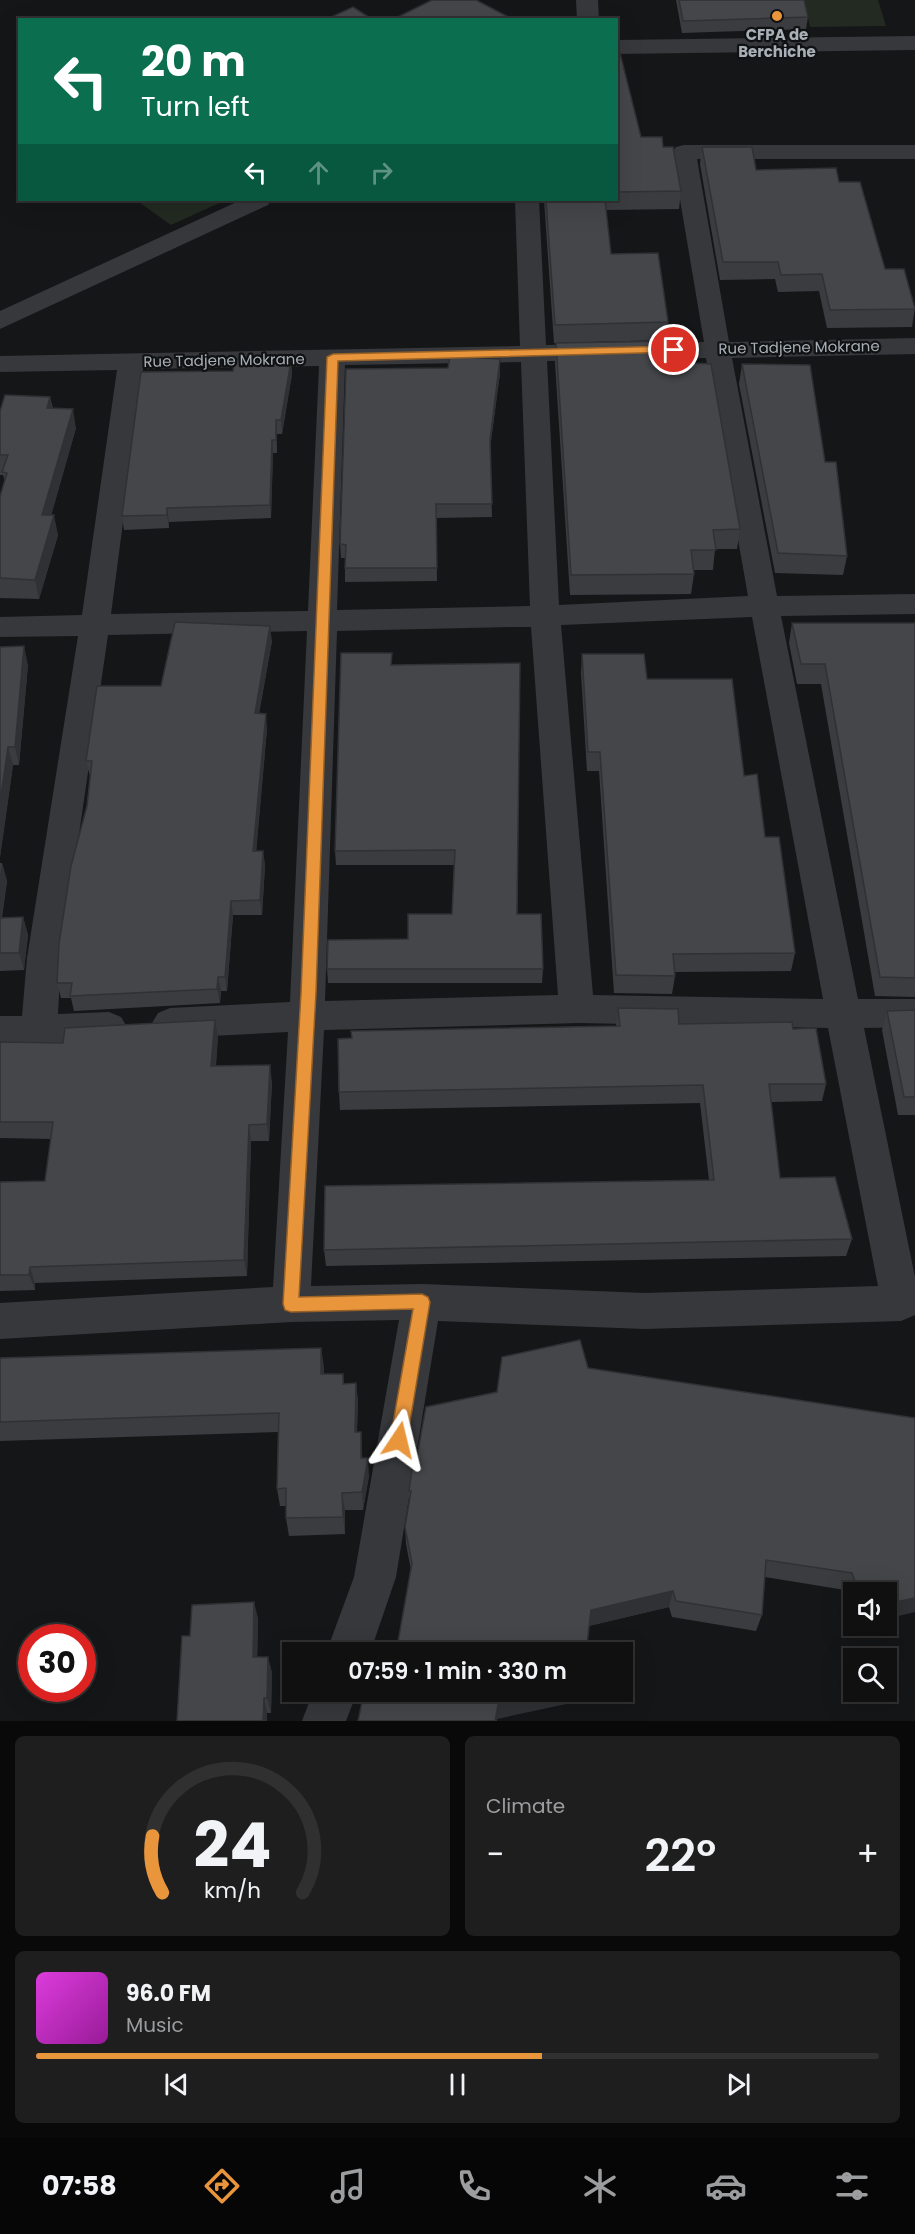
<!DOCTYPE html>
<html lang="en">
<head>
<meta charset="utf-8">
<style>
	body { margin:0; font-family:Poppins,sans-serif; background:#1e1e1f; color:#f1f3f6; height:100vh; display:flex; flex-direction:column; font-size:22px; white-space:nowrap }
	* { box-sizing:border-box; margin:0 }
	p { font-size:20px; color:#9c9d9f }
	.icon { flex:none; width:33px; height:33px; fill:none; stroke:currentColor; stroke-width:2; stroke-linecap:round; stroke-linejoin:round }
	.map { position:relative; height:1721px; overflow:hidden }
	.panel { display:flex; flex-direction:column; gap:15px; padding:15px; background:#090909; flex:1 }
	.panel>* { flex:none }
	.top-card { position:absolute; left:18px; top:18px; width:600px; height:183px; border-radius:0px; box-shadow:0 6px 24px #0002,0 0 0 2px #303031; background:#0b6e4f; color:#fff; overflow:hidden }
	.fabs { position:absolute; left:843px; top:1582px; display:grid; gap:12px }
	.fabs a { display:grid; place-items:center; width:54px; height:54px; border-radius:0px; background:#101011; box-shadow:0 6px 24px #0002,0 0 0 2px #303031; font-size:30px }
	.speed { position:absolute; left:18px; top:1624px; display:flex; gap:12px; font-size:30px; font-weight:700; text-align:center }
	.speed>* { display:grid; place-content:center; width:78px; height:78px; border-radius:50%; background:#101011; box-shadow:0 6px 24px #0002,0 0 0 2px #303031; line-height:1 }
	.speed .limit { border:9px solid #d22; background:#fff; color:#111 }
	.pin { position:absolute; display:grid; place-items:center; width:51px; height:51px; color:#fff; margin:-26px; border:3px solid #fff; border-radius:50%; box-shadow:0 2px 6px #0007 }
	.me { position:absolute; width:66px; margin:-33px; rotate:10deg; stroke-linejoin:round; filter:drop-shadow(0 0 4px #0008) }
	.turn { display:flex; align-items:center; gap:21px; height:126px; padding:0 24px; font-size:27px }
	.turn .icon { width:78px; height:78px; stroke-width:2.5 }
	.turn b { display:block; font-size:42px; line-height:51px }
	.lanes { display:flex; align-items:center; height:57px; padding:0 24px; background:#0003; justify-content:center; gap:30px; direction:ltr }
	.lanes .off { opacity:.35 }
	.big { font-size:45px; font-weight:600; line-height:1.1 }
	.panel .tile { flex:1; display:flex; flex-direction:column; justify-content:center; gap:9px; min-width:0; padding:0 21px; border-radius:9px; background:#1e1e1f }
	.panel .dial { align-items:center; gap:0 }
	.dial svg { height:156px; overflow:visible; fill:none; stroke:#303031; stroke-width:7; stroke-linecap:round; text-anchor:middle }
	.dial text { fill:#f1f3f6; stroke:none }
	.song { display:flex; align-items:center; gap:18px }
	.cover { width:72px; height:72px; border-radius:9px; background:linear-gradient(135deg,hsl(300 70% 55%),hsl(300 70% 35%)) }
	.played { height:6px; border-radius:3px; background:linear-gradient(90deg,#e9953c 60%,#303031 60%) }
	.keys { display:flex; justify-content:space-around; direction:ltr }
	.heat { display:flex; justify-content:space-between; align-items:center; font-size:33px; direction:ltr }
	.panel .tiles { flex:1; display:grid; gap:15px; grid-template-columns:1fr 1fr }
	.tile:last-child { grid-column:span 2 }
	.trip { position:absolute; left:282px; top:1642px; width:351px; height:60px; border-radius:0px; background:#101011; box-shadow:0 6px 24px #0002,0 0 0 2px #303031; font-weight:600; line-height:60px; text-align:center }
	.dock { display:flex; height:96px; justify-content:space-around; align-items:center; background:#060607; color:#9c9d9f }
	.dock .icon { width:42px; height:42px }
	.dock .selected { color:#e9953c }
	.dock b { font-size:27px; color:#f1f3f6 }
	.map>svg:first-child { display:block }
	.green { fill:#222a22 }
	.lines { fill:none; stroke-linecap:round; stroke-linejoin:round }
	.street { fill:#37383c; fill-rule:evenodd }
	.wall { fill:#3b3c40 }
	.shaded-wall { fill:#303134 }
	.building { fill:#45464a; stroke:#303134; stroke-width:1.5 }
	.route { fill:#e9953c; stroke:#976127; stroke-width:1.5 }
	.poi-dot { fill:#e9953c; stroke:#101112; stroke-width:2 }
	.labels { text-anchor:middle; dominant-baseline:central; stroke-width:4.5; stroke-linejoin:round; paint-order:stroke }
	.far-poi-label { font-size:15px; font-weight:bold; fill:#a8afb7; stroke:#101112 }
	.far-street-label { font-size:15px; fill:#a8afb7; stroke:#101112 }
</style>
</head>
<body>
<div class="map">
<svg width="915" height="1721" viewBox="0 0 915 1721">
	<rect width="100%" height="100%" fill="#151617"/>
	<g class="green">
		<path d="M804,0h74l8,26 -76,1z"/>
		<path d="M136,200h90l-55,25z"/>
	</g>
	<g class="lines">
		<g class="street">
			<path d="M576,0h22l1,20h-22z"/>
			<path d="M915,36v14l-299,4v-14z"/>
			<path d="M684,145h231v14h-218l32,183 186,-4v16l-183,4 45,238 138,-2v20l-134,2 77,383h57v28l-51,1 51,249v38l-14,6 -256,8 -207,-8 -42,256 -26,76h-44l28,-76 45,-257 -108,2 -291,17v-36l273,-16 15,-255 -118,6 -12,-5 -6,-10 6,-10 12,-5 120,-6 17,-371 -199,4 -47,323 -3,56 51,-2 12,5 6,10 -6,10 -12,5 -109,4v-30h22l5,-58 51,-322 -78,1v-20l82,-2 35,-245 -117,2v-16l520,-10 -5,-146h24l7,145 158,-3 -32,-190 4,-5zM706,358l42,238 -189,9 -12,-244zM521,362l9,244 -193,4 8,-245zM319,366l-11,245 -197,3 32,-245zM752,617l71,382 -230,-4 -32,-370zM512,627h19l27,368 -233,6 12,-370zM579,1023l249,5 50,258 -233,7 -223,-9 -111,2 13,-256z"/>
			<path d="M241,200h30l-3,5 -268,124v-18z"/>
			<path d="M313,1692h44l-11,29h-44z"/>
		</g>
	</g>
	<g class="wall">
		<path d="M676,0h128l4,17 -2,12 -124,4z"/>
		<path d="M616,45l25,92 22,10 18,44 -2,18 -73,1 5,44 57,68 -2,18 -112,3 -10,-143h72z"/>
		<path d="M702,147l54,23 83,12 46,87 30,38 -3,20 -85,1 -8,-37 -41,1 -3,-13 -55,1 -20,-116z"/>
		<path d="M556,343l116,5 21,15 47,166 -3,20h-22l-2,21h-20l1,4 -3,20 -121,1 -15,-232z"/>
		<path d="M291,361l1,13 -10,60h-5v19h-4l-2,65 -102,4v6l-45,2 -2,-14 111,-145z"/>
		<path d="M742,364l83,98 22,94 -4,19 -68,-2 -36,-189z"/>
		<path d="M500,373l-10,76 2,68 -56,1 1,63 -92,1v-24h-4l-1,-14z"/>
		<path d="M50,397l3,11 23,20 -25,87 7,20 -19,64 -39,-1v-102l5,-15 -2,-6h-3v-64z"/>
		<path d="M792,623h123v374l-40,-1 -54,-312h-24l-8,-41z"/>
		<path d="M272,641l-13,73 8,15 -11,122h7l2,15 -3,49h-29l-6,76h-6l-1,12 -146,8 -3,-13h-10l-4,-15 30,-177 3,-30 -4,-15 75,-75z"/>
		<path d="M0,647l28,18 -9,100h-6l-13,92z"/>
		<path d="M582,654l65,25 97,97 21,61 30,116 -4,18 -117,1 1,4 -3,18 -58,-1 -15,-222h-12l-6,-98z"/>
		<path d="M392,665l125,249 26,55 -1,14h-214l-1,-14 81,-30 44,-25 2,-49h-118l-1,-14z"/>
		<path d="M0,863h2l5,18 -5,37 21,-1 5,18 -4,35 -24,1z"/>
		<path d="M618,1008l61,16 114,5 33,55 -4,17 -51,1 9,76 72,61 -6,17 -520,10 -2,-16 385,-70 -9,-77 -360,7 -1,-18 277,-66z"/>
		<path d="M915,1010v105h-17l-16,-85 5,-19z"/>
		<path d="M218,1037l-2,29 56,16 -3,59h-18l-4,135 -212,7v7l-35,1v-109l45,-1 6,-42 -51,-1v-96l63,1z"/>
		<path d="M321,1348l3,26h19l1,10 12,-1 2,19 -1,30 5,19v7l7,18 -6,34h-18v24l-56,2 -3,-18v-12h-6l-3,-17 1,-57 -278,9v-83z"/>
		<path d="M588,1368l298,225h-32v21l-9,-24 -80,-13 -3,38 -6,16 -84,-14 -3,-10 -80,19 -178,-56 -5,-26 -1,-17 4,-26v-10l8,-35 80,-64z"/>
		<path d="M258,1618l-1,39 15,15 -1,41h-4v8h-90l13,-85z"/>
	</g>
	<g class="shaded-wall">
		<path d="M500,359v14l-11,80 1,-13z"/>
		<path d="M291,361l1,13 -10,60 -1,-14z"/>
		<path d="M50,397l4,20 -7,-9z"/>
		<path d="M73,409l3,19 -30,106 -4,-19z"/>
		<path d="M276,420l1,14v19l-1,-13z"/>
		<path d="M272,440l1,13 -2,65 -1,-13z"/>
		<path d="M167,508l2,14v6l-2,-13z"/>
		<path d="M54,515l4,20 -19,64 -4,-19z"/>
		<path d="M270,626l2,15 -16,88 -1,-16z"/>
		<path d="M24,646l4,19 -9,100 -4,-18z"/>
		<path d="M266,714l1,15 -12,137 -2,-15z"/>
		<path d="M8,747l5,18 -13,92v-54z"/>
		<path d="M263,851l2,15 -3,49 -2,-15z"/>
		<path d="M2,863l5,18 -7,47v-53z"/>
		<path d="M231,901l2,14 -6,76 -2,-14z"/>
		<path d="M23,917l5,18 -4,35 -5,-17z"/>
		<path d="M218,977l3,14 -1,12 -3,-14z"/>
		<path d="M215,1020l3,17 -4,46 -3,-17z"/>
		<path d="M270,1065l2,17 -3,59 -2,-17z"/>
		<path d="M249,1125l2,16 -4,135 -3,-16z"/>
		<path d="M30,1267l5,16v7l-6,-15z"/>
		<path d="M321,1348l3,19v26l-3,-19z"/>
		<path d="M356,1383l2,19 -2,49 -1,-19z"/>
		<path d="M361,1432l1,19 1,25 -2,-18z"/>
		<path d="M368,1458l1,18 -6,34 -1,-18z"/>
		<path d="M342,1493l3,17v24l-2,-17z"/>
		<path d="M673,1591l-4,16 -81,19 3,-16z"/>
		<path d="M915,1598v14l-29,7v-15z"/>
		<path d="M254,1602l4,16 -1,55 -4,-16z"/>
		<path d="M268,1657l4,15 -1,41 -4,-15z"/>
		<path d="M554,1692h27l-1,9 -83,18v2h-2l3,-16z"/>
		<path d="M264,1698l3,15v8h-4z"/>
	</g>
	<g class="building">
		<path d="M432,0h44l36,19 -120,1z"/>
		<path d="M679,0h125l4,17 -125,4z"/>
		<path d="M353,7l20,13h-48z"/>
		<path d="M616,45h2l23,92h21l1,10h10l8,44 -65,1z"/>
		<path d="M702,147h50l4,23 80,-2 3,14h21l25,87h19l11,40 -85,1 -8,-36 -41,1 -3,-13h-55z"/>
		<path d="M546,200h59l6,54 47,-1 10,69 -113,3z"/>
		<path d="M671,341l1,7h18l3,15 18,1 29,165 -27,1 3,20h-25l3,24 -123,1 -15,-232z"/>
		<path d="M450,356l50,3 -10,81 2,64h-56l1,64h-92l1,-23 -6,-1 6,-175 102,-1z"/>
		<path d="M235,359l56,2 -10,59h-5v20h-4l-2,65 -103,3v7l-45,1 19,-144 92,-1z"/>
		<path d="M742,364l68,1 15,97h11l11,94 -69,-3z"/>
		<path d="M5,395l45,2 -3,11 26,1 -31,106h12l-19,65 -35,-2v-82l7,-23 -5,-1 6,-17h-8v-44z"/>
		<path d="M175,622l95,4 -15,87 11,1 -13,137h10l-3,49 -29,1 -6,76h-7l-1,12 -147,7 2,-13h-15l2,-39 12,-78 16,-60 5,-45h-6l11,-75h64z"/>
		<path d="M792,623h123v355l-35,-1 -55,-313h-24z"/>
		<path d="M24,646l-9,101h-7l-8,56v-156z"/>
		<path d="M341,653h51l-1,12 129,-2 -3,251h24l2,55h-216l1,-29 80,-1v-25h44l3,-64 -120,1z"/>
		<path d="M582,654h62l3,25h85l12,97 13,-2 8,63h14l16,116 -122,1 2,22 -59,-1 -16,-223h-12z"/>
		<path d="M23,917l-4,36h-19v-35z"/>
		<path d="M618,1008l60,1 1,15 113,-2 1,7 23,-1 10,56h-57l11,94 55,-1 17,62 -528,11 1,-64 389,-6 -11,-95 -364,7 -1,-53 14,-1 -1,-7 269,-5z"/>
		<path d="M915,1010v87h-11l-17,-86z"/>
		<path d="M215,1020l-4,46 59,-1 -3,59 -18,1 -5,135 -214,7 -1,8h-29v-93l45,-1 8,-59h-53v-80l63,1 2,-15z"/>
		<path d="M580,1340l8,28 327,50v180l-29,6v-11h-27l-7,-20 -86,-13 -4,55 -86,-14 -3,-10 -82,19 -5,43h-190l16,-90 -7,-36 6,-36h-2l5,-35h3l9,-49 71,-15 5,-35z"/>
		<path d="M321,1348v26h22v10l13,-1 -1,49h6v26h7l-6,34 -20,1 1,24 -57,1v-30l-9,1 2,-76 -279,9v-64z"/>
		<path d="M254,1602l-1,55h15l-1,41h-3l-1,23h-86l5,-85h8l2,-31z"/>
		<path d="M364,1692h190l-56,13 -3,16h-137z"/>
	</g>
	<path class="route" d="M674,346l5,4 -1,2 -340,9 -22,632 -17,304 123,-3 6,3 2,5 -23,138 -2,5 -6,3 -6,-3 -3,-5 23,-131 -122,3 -6,-2 -2,-6 18,-311 26,-636 6,-3z"/>
	<circle class="poi-dot" cx="777" cy="16" r="6"/>
	<g class="labels">
		<g class="far-poi-label">
			<text x="777" y="34">CFPA de<tspan x="777" dy="17">Berchiche</tspan></text>
		</g>
		<g class="far-street-label">
			<text transform="translate(799 347) rotate(-1)">Rue Tadjene Mokrane</text>
			<text transform="translate(224 360) rotate(-1)">Rue Tadjene Mokrane</text>
		</g>
	</g>
</svg>
<div class="fabs">
<a><svg class="icon" aria-label="sound" viewBox="0 0 24 24"><path d="M4 9h4l5-4v14l-5-4H4zM17 9q2 3 0 6"/></svg></a>
<a><svg class="icon" aria-label="search" viewBox="0 0 24 24"><circle cx="10" cy="10" r="6"/><path d="M15 15l6 6"/></svg></a>
</div>
<div class="speed"><div class="limit">30</div></div>
<div class="pin" style="left:674px;top:350px;background:#d93025"><svg class="icon" aria-label="arrive" viewBox="0 0 24 24"><path d="M6 21V4h12l-3 4 3 4H6"/></svg></div>
<svg class="me" style="left:399px;top:1440px" viewBox="-20 -20 40 40"><path d="M0-17L14 15 0 8-14 15z" fill="#e9953c" stroke="#fff" stroke-width="4"/></svg>
<div class="trip">07:59 · 1 min · 330 m</div>
<div class="top-card">
<div class="turn"><svg class="icon" aria-label="left" viewBox="0 0 24 24"><path d="M17 20v-9H6M10 6l-5 5 5 5"/></svg><div><b>20 m</b>Turn left</div></div>
<div class="lanes"><svg class="icon" aria-label="left" viewBox="0 0 24 24"><path d="M17 20v-9H6M10 6l-5 5 5 5"/></svg><svg class="icon off" aria-label="ahead" viewBox="0 0 24 24"><path d="M12 20V5M6 11l6-6 6 6"/></svg><svg class="icon off" aria-label="right" viewBox="0 0 24 24"><path d="M7 20v-9h11M14 6l5 5-5 5"/></svg></div>
</div>
</div>
<section class="panel">
<div class="tiles">
<div class="tile dial"><svg viewBox="0 0 100 80">
<path d="M14 69A42 42 0 1 1 86 69"/>
<path d="M14 69A42 42 0 0 1 9 40" stroke="#e9953c"/>
<text x="50" y="56" font-size="32" font-weight="700">24</text>
<text x="50" y="72" font-size="11">km/h</text>
</svg></div>
<div class="tile"><p>Climate</p>
<div class="heat"><a>−</a><b class="big">22°</b><a>+</a></div>
</div>
<div class="tile">
<div class="song"><i class="cover"></i><div><b>96.0 FM</b><p>Music</p></div></div>
<div class="played"></div>
<div class="keys"><svg class="icon" aria-label="previous" viewBox="0 0 24 24"><path d="M18 5L8 12l10 7zM5 5v14"/></svg><svg class="icon" aria-label="pause" viewBox="0 0 24 24"><path d="M8 5v14M16 5v14"/></svg><svg class="icon" aria-label="next" viewBox="0 0 24 24"><path d="M6 5l10 7-10 7zM19 5v14"/></svg></div>
</div>
</div>
</section>
<nav class="dock">
<b>07:58</b>
<svg class="icon selected" aria-label="directions" viewBox="0 0 24 24"><path d="M12 3l9 9-9 9-9-9zM9 14v-3h6M13 9l2 2-2 2"/></svg>
<svg class="icon" aria-label="music" viewBox="0 0 24 24"><path d="M9 18V5l10-2v13"/><circle cx="6" cy="18" r="3"/><circle cx="16" cy="16" r="3"/></svg>
<svg class="icon" aria-label="phone" viewBox="0 0 24 24"><path d="M5 4h4l2 5-3 2q2 4 5 5l2-3 5 2v4C11 20 4 13 5 4z"/></svg>
<svg class="icon" aria-label="climate" viewBox="0 0 24 24"><path d="M12 3v18M4 7l16 10M4 17L20 7"/></svg>
<svg class="icon" aria-label="car" viewBox="0 0 24 24"><path d="M5 17H2v-5l4-1 3-4h7l3 4 3 1v5h-3M9 17h6M6 11h13"/><circle cx="7" cy="17" r="2"/><circle cx="17" cy="17" r="2"/></svg>
<svg class="icon" aria-label="filters" viewBox="0 0 24 24"><path d="M4 7h16M4 17h16"/><circle cx="9" cy="7" r="2"/><circle cx="15" cy="17" r="2"/></svg>
</nav>
</body>
</html>
